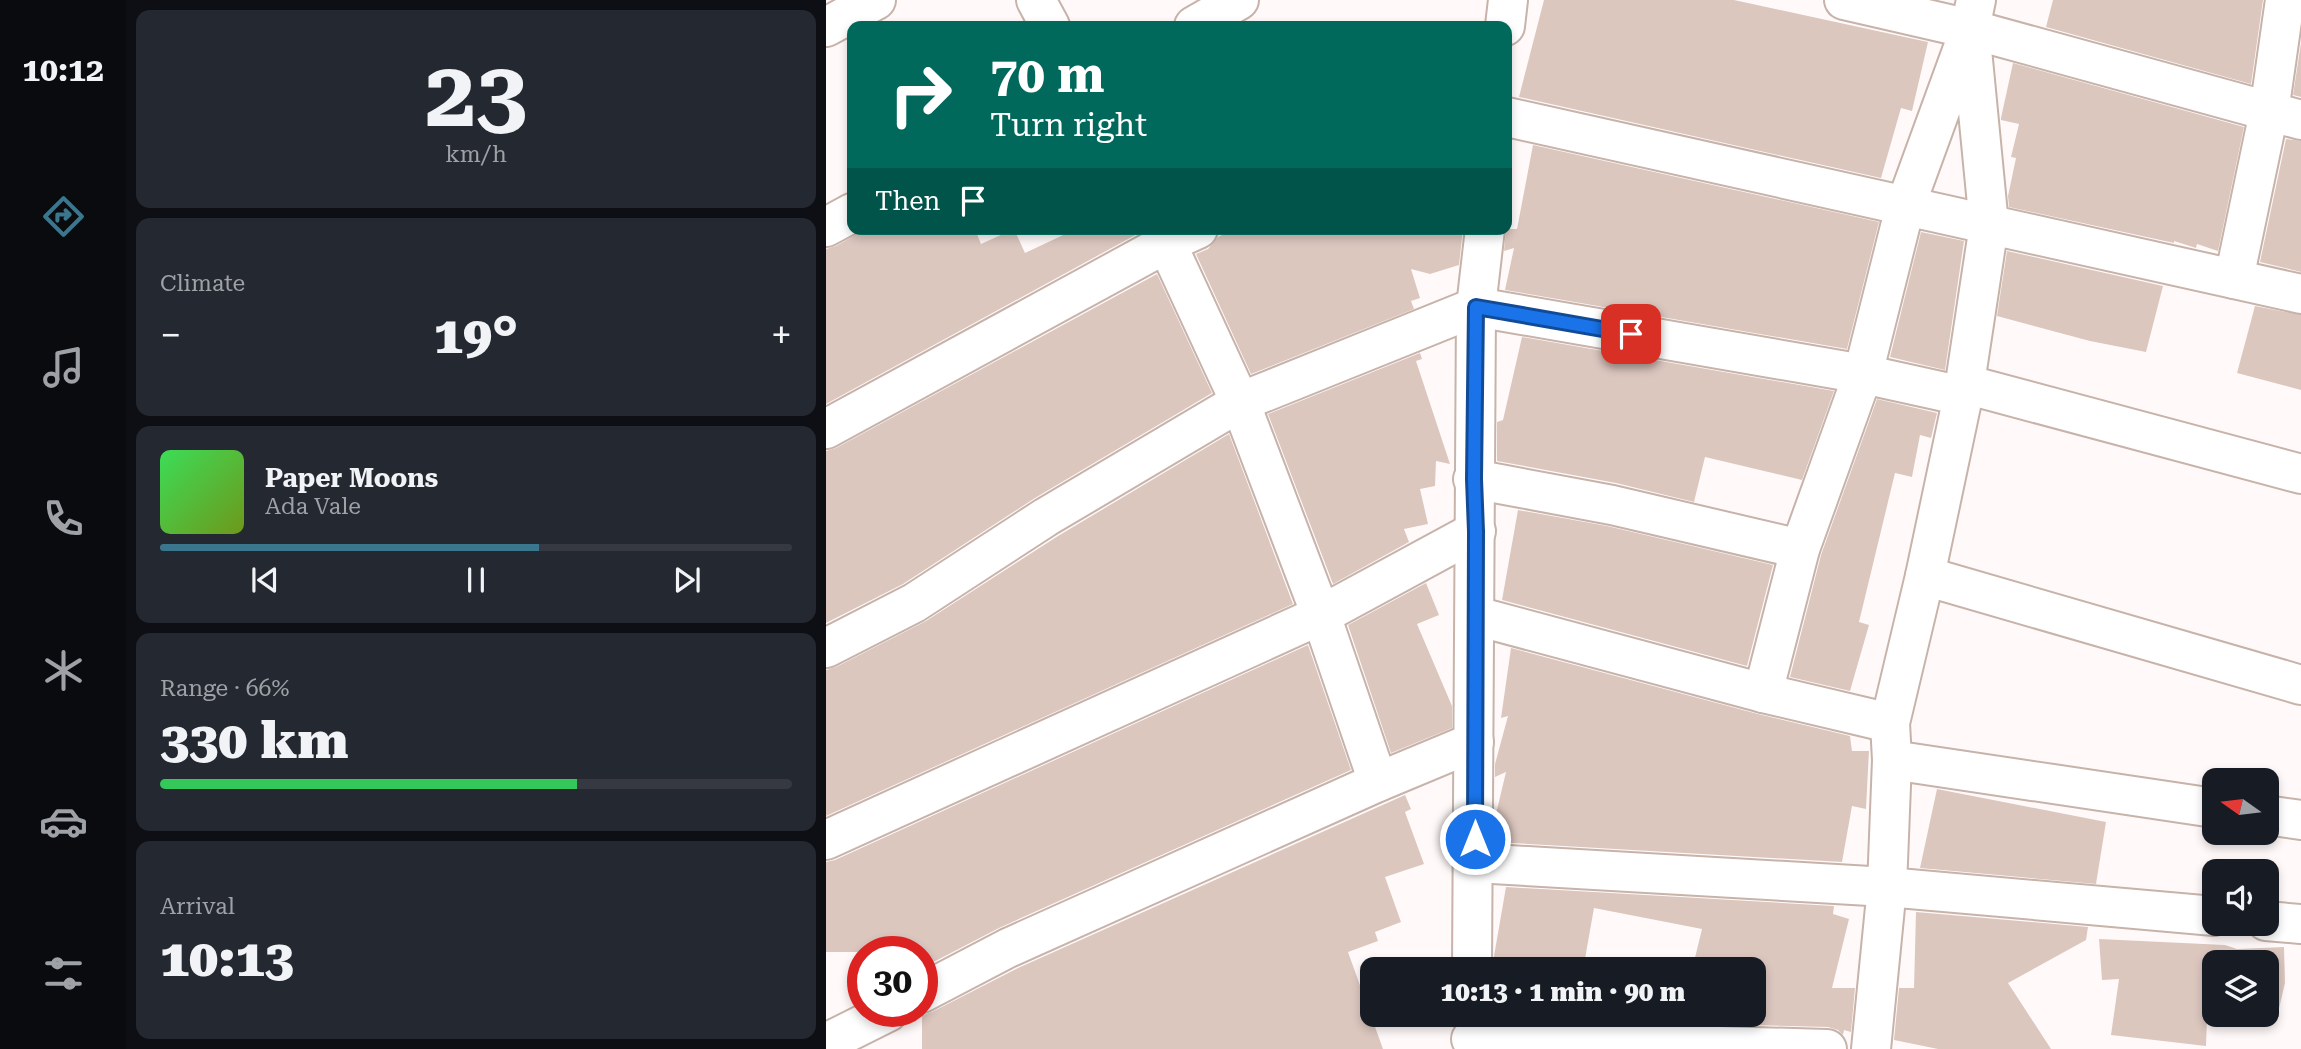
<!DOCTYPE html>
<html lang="en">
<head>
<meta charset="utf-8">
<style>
	body { margin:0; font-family:"Roboto Serif",serif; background:#242831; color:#f1f3f6; height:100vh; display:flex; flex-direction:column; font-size:26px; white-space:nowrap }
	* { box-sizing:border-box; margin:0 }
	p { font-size:23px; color:#9ea1a6 }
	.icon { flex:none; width:38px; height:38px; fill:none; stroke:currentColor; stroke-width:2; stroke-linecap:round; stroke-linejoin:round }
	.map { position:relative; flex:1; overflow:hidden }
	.panel { display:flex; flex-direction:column; gap:10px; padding:10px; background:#0d0f14; width:700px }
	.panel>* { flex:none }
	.banner { position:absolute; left:21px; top:21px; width:665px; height:214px; border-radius:14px; box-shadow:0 4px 10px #0003; background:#00695c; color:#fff; overflow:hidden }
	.needle { width:46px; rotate:284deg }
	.buttons { position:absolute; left:1376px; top:768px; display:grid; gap:14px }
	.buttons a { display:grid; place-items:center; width:77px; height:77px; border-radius:14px; background:#171b24; box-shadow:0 4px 10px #0003; font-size:35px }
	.speed { position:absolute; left:21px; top:936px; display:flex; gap:14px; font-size:35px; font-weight:700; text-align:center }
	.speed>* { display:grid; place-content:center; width:91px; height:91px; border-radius:50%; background:#171b24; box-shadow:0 4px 10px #0003; line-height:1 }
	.speed .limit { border:10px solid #d22; background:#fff; color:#111 }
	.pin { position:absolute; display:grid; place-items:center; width:60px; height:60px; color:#fff; margin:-30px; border-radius:14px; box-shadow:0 4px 10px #0006 }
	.me { position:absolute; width:77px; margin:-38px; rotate:0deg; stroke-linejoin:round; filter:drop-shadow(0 0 5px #0008) }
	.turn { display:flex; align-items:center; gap:24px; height:147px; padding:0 28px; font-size:32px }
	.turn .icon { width:91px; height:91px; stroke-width:2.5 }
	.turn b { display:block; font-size:49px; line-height:60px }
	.then { display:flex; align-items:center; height:66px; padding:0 28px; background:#0003; gap:14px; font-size:26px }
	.big { font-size:52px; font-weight:800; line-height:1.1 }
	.panel .tile { flex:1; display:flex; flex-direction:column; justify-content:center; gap:10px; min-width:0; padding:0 24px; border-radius:14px; background:#242831 }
	.panel .dial { align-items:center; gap:0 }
	.dial b { font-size:91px; line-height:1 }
	.song { display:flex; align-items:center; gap:21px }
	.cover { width:84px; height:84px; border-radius:10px; background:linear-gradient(135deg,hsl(130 70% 55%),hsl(80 70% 35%)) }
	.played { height:7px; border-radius:4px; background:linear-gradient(90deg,#3a778e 60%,#363941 60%) }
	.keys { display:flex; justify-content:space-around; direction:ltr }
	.heat { display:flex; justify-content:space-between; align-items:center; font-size:38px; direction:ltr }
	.charge { height:10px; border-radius:5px; background:linear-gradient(90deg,#34c759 66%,#363941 0) }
	.trip { position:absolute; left:534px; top:957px; width:406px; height:70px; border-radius:14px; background:#171b24; box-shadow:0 4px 10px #0003; font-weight:800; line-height:70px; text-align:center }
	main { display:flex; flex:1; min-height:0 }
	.tabs { display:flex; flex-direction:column; width:126px; justify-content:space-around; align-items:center; background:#090b0e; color:#9ea1a6 }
	.tabs .icon { width:49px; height:49px }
	.tabs .current { color:#3a778e }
	.tabs b { font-size:32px; color:#f1f3f6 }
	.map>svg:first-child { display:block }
	.building { fill:#dcc7bf; fill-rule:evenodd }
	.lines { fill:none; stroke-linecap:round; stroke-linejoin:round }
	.minor-casing { stroke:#c7b3aa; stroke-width:42 }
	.minor { stroke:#fff; stroke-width:38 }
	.route-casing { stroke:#114b97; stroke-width:18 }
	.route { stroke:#1a73e8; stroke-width:12 }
</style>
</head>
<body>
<main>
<nav class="tabs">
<b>10:12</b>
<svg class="icon current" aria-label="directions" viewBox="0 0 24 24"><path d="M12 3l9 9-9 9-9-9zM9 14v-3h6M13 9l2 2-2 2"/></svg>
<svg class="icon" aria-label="music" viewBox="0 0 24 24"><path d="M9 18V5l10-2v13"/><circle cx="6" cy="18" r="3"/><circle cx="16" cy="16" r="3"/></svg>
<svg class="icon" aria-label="phone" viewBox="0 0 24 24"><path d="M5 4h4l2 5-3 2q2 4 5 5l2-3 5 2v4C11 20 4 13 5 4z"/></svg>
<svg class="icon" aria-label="climate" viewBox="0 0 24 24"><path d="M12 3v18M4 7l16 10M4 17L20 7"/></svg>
<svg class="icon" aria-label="car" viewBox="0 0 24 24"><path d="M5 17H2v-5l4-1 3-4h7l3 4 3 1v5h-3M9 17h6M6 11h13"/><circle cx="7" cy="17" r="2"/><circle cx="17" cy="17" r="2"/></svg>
<svg class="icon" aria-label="filters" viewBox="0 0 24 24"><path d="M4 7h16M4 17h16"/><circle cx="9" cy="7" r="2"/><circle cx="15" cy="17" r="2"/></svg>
</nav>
<section class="panel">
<div class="tile dial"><b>23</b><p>km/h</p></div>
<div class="tile"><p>Climate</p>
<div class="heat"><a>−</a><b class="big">19°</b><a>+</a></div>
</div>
<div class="tile">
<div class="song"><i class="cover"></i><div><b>Paper Moons</b><p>Ada Vale</p></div></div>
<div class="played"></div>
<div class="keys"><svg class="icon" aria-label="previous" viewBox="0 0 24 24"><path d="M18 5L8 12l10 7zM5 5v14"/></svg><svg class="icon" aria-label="pause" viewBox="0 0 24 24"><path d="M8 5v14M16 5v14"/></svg><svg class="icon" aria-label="next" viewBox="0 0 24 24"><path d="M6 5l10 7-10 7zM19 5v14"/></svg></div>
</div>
<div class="tile"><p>Range · 66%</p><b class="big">330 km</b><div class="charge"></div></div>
<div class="tile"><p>Arrival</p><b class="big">10:13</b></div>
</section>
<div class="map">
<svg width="1475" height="1049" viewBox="0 0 1475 1049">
	<rect width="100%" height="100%" fill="#fffaf9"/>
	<g class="building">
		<path d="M718,0h190l194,42 -16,69 -11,-3 -20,70 -362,-81z"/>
		<path d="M1227,0h210l-12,84 -205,-57z"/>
		<path d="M1475,43v54l-8,-2z"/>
		<path d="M1187,63l231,64 -26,124 -21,-7 -1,4 -22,-7v2l-165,-36 -1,-11 8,-38 -5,-1 8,-33 -18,-4v-2z"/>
		<path d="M1460,139l15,2v131l-41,-10z"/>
		<path d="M707,145l346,77 -32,127 -342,-59 9,-42 -10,3 2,-22h11z"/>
		<path d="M40,229h109l6,15 33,-15 11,24 51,-24h61l2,4 -313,171v-155l10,-3z"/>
		<path d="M409,229h228l-4,36 -29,9 -19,-5 9,29 -9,3 3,8 -163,65 -55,-120 12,-5 10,-12z"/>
		<path d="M1095,232l43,9 -19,129 -55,-13z"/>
		<path d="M1181,251l156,35 -17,66 -56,-11 -93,-25z"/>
		<path d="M331,274l55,119 -177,105 -132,86 -77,39v-172l10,-3z"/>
		<path d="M1429,306l46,9v75l-64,-17z"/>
		<path d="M696,337l312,54 -32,89 -97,-23 -11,45 -78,-19 -119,-22v-39l6,-2z"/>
		<path d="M594,353l2,6 -6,2 34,103 -14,-3 -1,25 -15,3 8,35 -24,5 5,13 -76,42 -65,-170z"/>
		<path d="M1051,399l60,14 -6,25 -11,-3 -8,42 -17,-4 -36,149 10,3 -19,66 -60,-14 31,-122z"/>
		<path d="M403,434l64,170 -467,212v-146l10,-3 90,-46 132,-85z"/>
		<path d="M692,510l89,16 166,39 -26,101 -245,-66z"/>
		<path d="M600,583l13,32 -22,9 35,82v22l-61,25 -43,-128z"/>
		<path d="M482,645l43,125 -352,158 -77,40v-16h-96v-90l9,-2z"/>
		<path d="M685,648l247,66 92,22 2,15h17l-3,58 -14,-3 -10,56 -347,-20v-24l11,-46 -11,5v-13l13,-48 -7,2z"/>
		<path d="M1111,789l169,33 -10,62 -176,-16z"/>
		<path d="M579,795l6,14 -6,3 19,52 -39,13 16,45 -26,10 3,9 -30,11 35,97h-461v-34l10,-3 86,-44z"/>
		<path d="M680,887l328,19 -1,8 16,5 -17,69h23l-4,44 -7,-2 -1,5 -5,-5 -10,-3 -149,-4 2,-8h73v-45h-62l10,-41 -108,-21 -11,62h-89v-14z"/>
		<path d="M1090,912l172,15 -2,13 -78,43 43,66h-113l-44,-9 5,-52h15z"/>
		<path d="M1273,939l126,6 12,4 47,-2 1,36 -8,34 -70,1 -1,28 -95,-11 8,-56 -17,1zM1388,962h52v53h-52z"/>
		<path d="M655,1015h94l-1,5 -93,-3z"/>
	</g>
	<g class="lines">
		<g class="minor-casing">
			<g id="minor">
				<path d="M210,0l14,26"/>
				<path d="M1018,0l126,29 331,91"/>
				<path d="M368,26l45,-26"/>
				<path d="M679,26l3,-26"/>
				<path d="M0,27l50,-27"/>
				<path d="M681,117l794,177"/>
				<path d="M0,227l26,-14"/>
				<path d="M334,229l80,173 81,213 57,167"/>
				<path d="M1408,279l35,-167 16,-112"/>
				<path d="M1139,384l336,90"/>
				<path d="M0,429l341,-186 31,-14"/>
				<path d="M647,479l139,26 188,44"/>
				<path d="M1099,576l376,109"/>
				<path d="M650,616l287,77 127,30"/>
				<path d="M0,648l88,-45 132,-86 194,-115 236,-95 387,67 100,22"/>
				<path d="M937,693l37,-144 63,-175 42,-167 65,-178 6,-29"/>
				<path d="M1066,760l322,48"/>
				<path d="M1440,815l35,5"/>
				<path d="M0,840l495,-225 155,-84"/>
				<path d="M649,863l412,24 327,29"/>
				<path d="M1440,921l35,3"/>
				<path d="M646,970l4,-663 9,-78"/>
				<path d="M96,993l86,-45 370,-166 96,-40"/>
				<path d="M645,1039l356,10"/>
				<path d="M0,1043l62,-31"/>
				<path d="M1045,1049l16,-162 5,-127 -2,-37 35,-147 38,-180 26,-171 -19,-196"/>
			</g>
		</g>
		<use href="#minor" class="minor"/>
	</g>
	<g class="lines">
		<g class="route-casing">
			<path id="route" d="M649,839l1,-308 -2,-52 2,-172 155,27"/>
		</g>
		<use href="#route" class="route"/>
	</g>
</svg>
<div class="buttons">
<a><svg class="needle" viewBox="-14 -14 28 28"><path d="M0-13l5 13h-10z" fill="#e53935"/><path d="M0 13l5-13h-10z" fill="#9ea1a6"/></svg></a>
<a><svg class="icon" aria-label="sound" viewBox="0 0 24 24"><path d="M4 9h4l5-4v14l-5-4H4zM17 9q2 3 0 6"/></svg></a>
<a><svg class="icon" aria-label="layers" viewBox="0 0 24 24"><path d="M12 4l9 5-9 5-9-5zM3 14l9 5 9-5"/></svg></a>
</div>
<div class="speed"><div class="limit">30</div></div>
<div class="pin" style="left:805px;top:334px;background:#d93025"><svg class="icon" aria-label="arrive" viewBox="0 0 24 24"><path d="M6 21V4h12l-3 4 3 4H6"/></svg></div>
<svg class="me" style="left:649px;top:839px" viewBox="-20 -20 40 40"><circle r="17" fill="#1a73e8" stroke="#fff" stroke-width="3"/><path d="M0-11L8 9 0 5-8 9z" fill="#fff"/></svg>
<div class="trip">10:13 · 1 min · 90 m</div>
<div class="banner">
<div class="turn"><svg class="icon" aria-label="right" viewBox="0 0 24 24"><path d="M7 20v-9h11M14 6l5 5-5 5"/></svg><div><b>70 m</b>Turn right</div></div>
<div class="then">Then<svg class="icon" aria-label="arrive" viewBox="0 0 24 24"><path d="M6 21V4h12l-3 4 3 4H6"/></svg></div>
</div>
</div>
</main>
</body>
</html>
